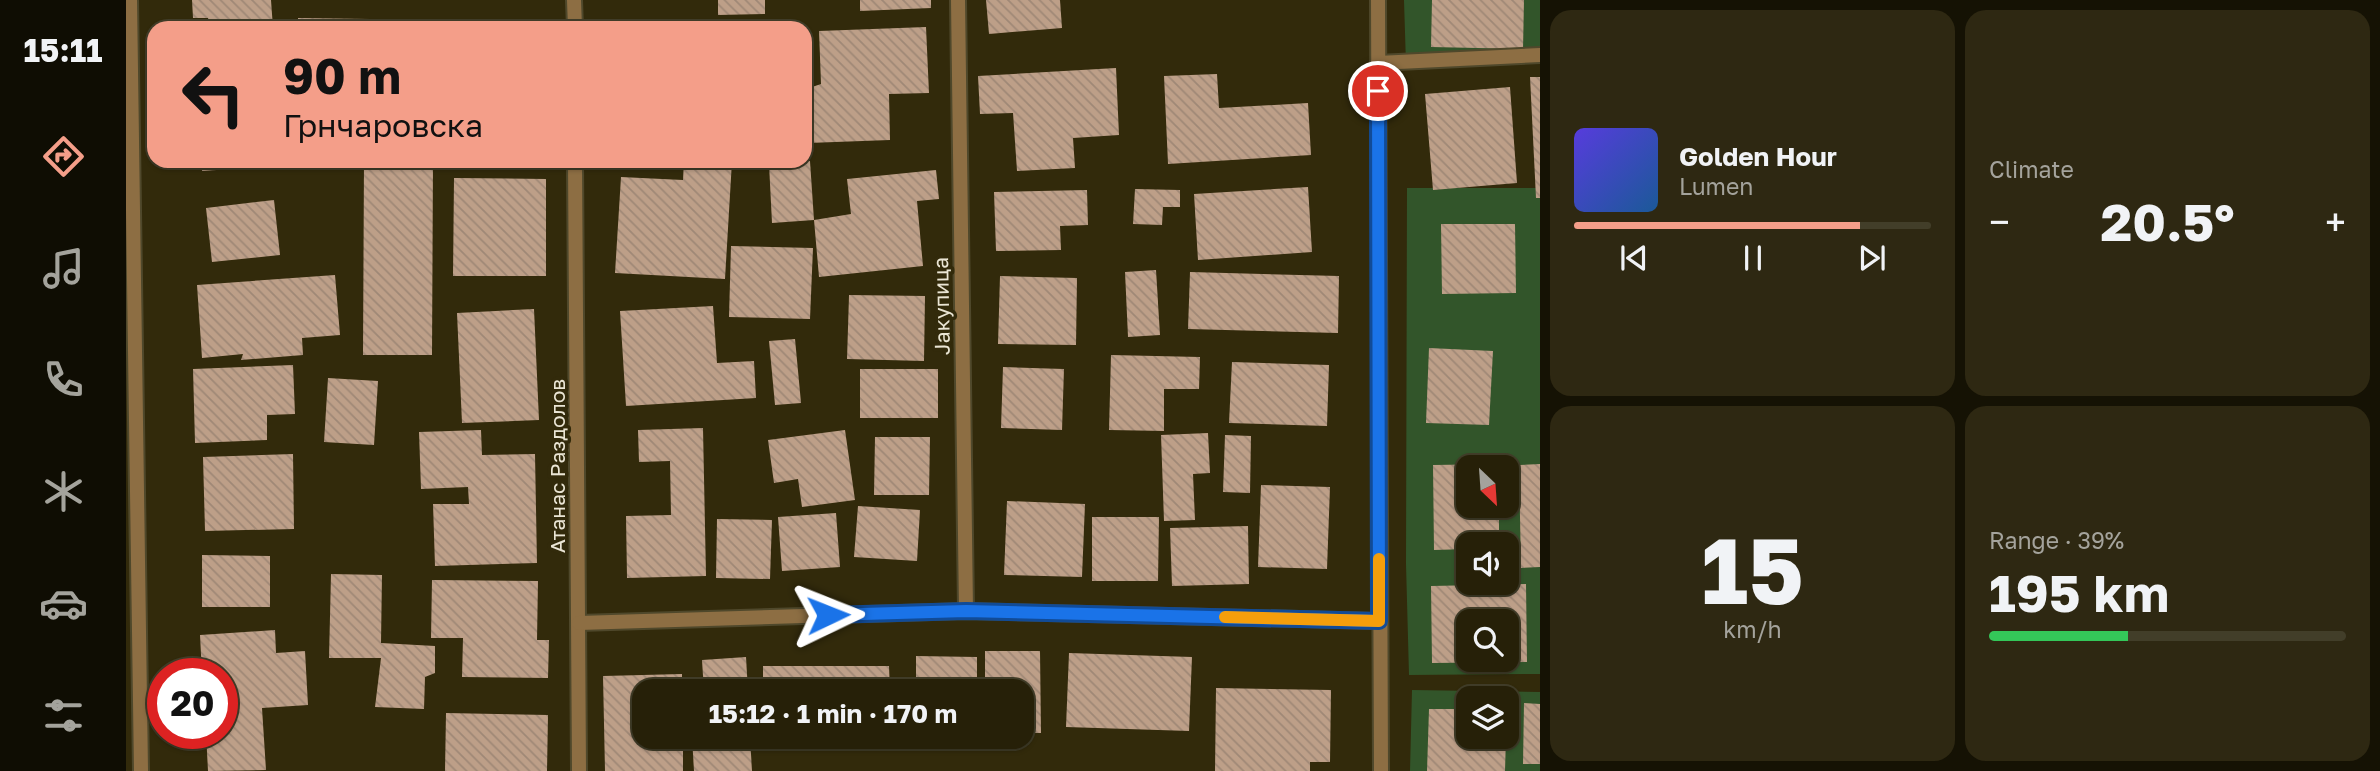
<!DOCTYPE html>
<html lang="en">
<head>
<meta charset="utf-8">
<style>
	body { margin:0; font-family:"Golos Text",sans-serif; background:#2e2812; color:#f1f3f6; height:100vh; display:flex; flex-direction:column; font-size:26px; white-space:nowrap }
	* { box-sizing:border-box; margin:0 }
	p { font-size:23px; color:#a4a39c }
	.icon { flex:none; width:38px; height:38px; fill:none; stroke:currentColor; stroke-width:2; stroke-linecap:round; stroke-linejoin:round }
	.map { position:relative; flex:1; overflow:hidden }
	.details { display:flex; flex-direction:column; gap:10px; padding:10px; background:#151204; width:840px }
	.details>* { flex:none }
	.banner { position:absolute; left:21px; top:21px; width:665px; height:147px; border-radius:21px; box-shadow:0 2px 5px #0004,0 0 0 2px #423e29; background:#f49e89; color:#111; overflow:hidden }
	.needle { width:46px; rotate:155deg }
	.tools { position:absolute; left:1330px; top:455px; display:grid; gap:14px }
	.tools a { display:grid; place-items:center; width:63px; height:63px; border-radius:14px; background:#262008; box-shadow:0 2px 5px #0004,0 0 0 2px #423e29; font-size:35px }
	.speed { position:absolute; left:21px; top:658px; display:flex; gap:14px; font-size:35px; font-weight:700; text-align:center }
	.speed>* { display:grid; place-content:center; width:91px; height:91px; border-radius:50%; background:#262008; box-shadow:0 2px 5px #0004,0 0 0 2px #423e29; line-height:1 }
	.speed .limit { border:10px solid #d22; background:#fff; color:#111 }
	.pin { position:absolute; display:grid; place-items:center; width:60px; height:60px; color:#fff; margin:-30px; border:4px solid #fff; border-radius:50%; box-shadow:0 2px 7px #0007 }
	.me { position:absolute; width:77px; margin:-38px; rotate:88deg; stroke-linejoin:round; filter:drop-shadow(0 0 5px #0008) }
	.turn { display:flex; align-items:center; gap:24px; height:147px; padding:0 21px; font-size:32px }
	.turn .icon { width:91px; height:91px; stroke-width:2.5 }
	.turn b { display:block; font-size:49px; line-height:60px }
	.big { font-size:52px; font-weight:700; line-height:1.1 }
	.details .widget { flex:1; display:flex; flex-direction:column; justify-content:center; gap:10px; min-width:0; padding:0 24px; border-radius:21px; background:#2e2812 }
	.details .dial { align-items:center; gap:0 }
	.dial b { font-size:91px; line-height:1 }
	.song { display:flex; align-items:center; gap:21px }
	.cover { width:84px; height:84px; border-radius:10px; background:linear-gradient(135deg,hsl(250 70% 55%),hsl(210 70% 35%)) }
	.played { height:7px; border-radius:4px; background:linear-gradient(90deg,#f49e89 80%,#423e29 80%) }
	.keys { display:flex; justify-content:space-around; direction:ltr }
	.heat { display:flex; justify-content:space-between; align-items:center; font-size:38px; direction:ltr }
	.charge { height:10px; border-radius:5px; background:linear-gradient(90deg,#34c759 39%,#423e29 0) }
	.details .tiles { flex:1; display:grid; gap:10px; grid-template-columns:repeat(2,1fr) }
	.trip { position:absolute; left:506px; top:679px; width:402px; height:70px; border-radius:21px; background:#262008; box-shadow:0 2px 5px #0004,0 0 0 2px #423e29; font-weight:700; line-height:70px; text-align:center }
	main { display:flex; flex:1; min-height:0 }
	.menu { display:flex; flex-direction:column; width:126px; justify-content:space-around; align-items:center; background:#0f0d03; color:#a4a39c }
	.menu .icon { width:49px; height:49px }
	.menu .active { color:#f49e89 }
	.menu b { font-size:32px; color:#f1f3f6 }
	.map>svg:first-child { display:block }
	.garden { fill:#32552a; fill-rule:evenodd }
	.building { fill:url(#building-back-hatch); fill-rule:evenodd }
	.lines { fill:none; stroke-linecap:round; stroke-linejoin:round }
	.service-casing { stroke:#4f482b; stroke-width:18 }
	.minor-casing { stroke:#4f482b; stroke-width:18 }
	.tertiary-casing { stroke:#4f482b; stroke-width:18 }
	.service { stroke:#8d6e43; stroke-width:14 }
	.minor { stroke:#8d6e43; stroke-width:14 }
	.tertiary { stroke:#8d6e43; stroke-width:14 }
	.route-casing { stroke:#114b97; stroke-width:18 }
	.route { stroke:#1a73e8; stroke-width:12 }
	.slow { stroke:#f59e0b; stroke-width:12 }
	.labels { text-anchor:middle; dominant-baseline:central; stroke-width:7; stroke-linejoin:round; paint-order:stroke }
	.street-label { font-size:21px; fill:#eae5d4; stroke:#322a0b }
</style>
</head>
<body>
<main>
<nav class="menu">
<b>15:11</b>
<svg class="icon active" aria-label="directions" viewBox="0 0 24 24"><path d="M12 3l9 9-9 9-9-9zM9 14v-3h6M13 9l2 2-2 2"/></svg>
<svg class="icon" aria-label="music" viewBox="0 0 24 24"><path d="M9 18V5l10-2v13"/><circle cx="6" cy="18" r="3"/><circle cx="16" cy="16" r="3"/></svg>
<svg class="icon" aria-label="phone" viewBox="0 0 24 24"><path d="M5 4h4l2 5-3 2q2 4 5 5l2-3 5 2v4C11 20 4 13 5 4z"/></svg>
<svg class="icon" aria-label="climate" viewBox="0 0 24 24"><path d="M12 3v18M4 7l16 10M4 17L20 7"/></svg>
<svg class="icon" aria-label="car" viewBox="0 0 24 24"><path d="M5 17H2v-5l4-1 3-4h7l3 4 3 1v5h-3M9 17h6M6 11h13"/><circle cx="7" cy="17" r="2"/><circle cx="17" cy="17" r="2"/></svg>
<svg class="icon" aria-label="filters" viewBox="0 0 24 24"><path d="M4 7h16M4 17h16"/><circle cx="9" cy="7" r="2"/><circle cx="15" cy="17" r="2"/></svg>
</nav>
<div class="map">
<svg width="1414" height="771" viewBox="0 0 1414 771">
	<defs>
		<pattern id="building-back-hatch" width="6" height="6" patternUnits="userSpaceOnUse" patternTransform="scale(1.75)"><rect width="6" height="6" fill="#bd9f88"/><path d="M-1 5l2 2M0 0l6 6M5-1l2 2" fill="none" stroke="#9f8876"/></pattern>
	</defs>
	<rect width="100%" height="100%" fill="#322a0b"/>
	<g class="garden">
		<path d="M1278,0h136v63l-134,2z"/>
		<path d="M1281,188h133v486l-131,1 -3,-111zM1342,467h39v39h-39zM1342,544h39v39h-39zM1342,621h39v39h-39z"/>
		<path d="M1286,690l128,2v79h-130zM1342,698h39v39h-39z"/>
	</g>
	<g class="building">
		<path d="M66,0h79l2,28h-64l-1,-10h-15z"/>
		<path d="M592,0h47v14l-47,1z"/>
		<path d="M734,0h71v8l-71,3z"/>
		<path d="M860,0h74l2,28 -73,6z"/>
		<path d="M1306,0h92l-1,49 -92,-2z"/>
		<path d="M172,18l72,1v9h-72z"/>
		<path d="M800,27l3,66 -40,1 1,46 -82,3 -2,-54 15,-5 -2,-53z"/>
		<path d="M990,68l3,67 -46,3 2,30 -58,3 -4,-58 -33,1 -2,-38z"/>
		<path d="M1091,74l2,34 89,-5 3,52 -143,9 -4,-88z"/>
		<path d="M1404,77h10v121h-4z"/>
		<path d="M1384,87l7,96 -84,7 -8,-96z"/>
		<path d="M76,161h72v5l-72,5z"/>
		<path d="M238,161h69l-1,194h-69z"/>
		<path d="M558,161h48l-7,118 -110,-6 6,-96 62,3z"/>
		<path d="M684,161l4,59 -42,3 -3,-59z"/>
		<path d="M810,170l3,29 -22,2 6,65 -104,11 -5,-57 37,-6 -4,-35z"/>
		<path d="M328,178l92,1v97h-93z"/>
		<path d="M1182,187l4,65 -114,8 -4,-66z"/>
		<path d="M1009,189l45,1v17h-17l-1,18 -29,-1z"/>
		<path d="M961,190l1,35 -28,1 1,24 -65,1 -2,-59z"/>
		<path d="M148,200l6,55 -68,7 -6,-54z"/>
		<path d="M1315,224h74l1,69 -74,1z"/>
		<path d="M605,246l82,2 -3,71 -81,-2z"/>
		<path d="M1030,270l4,65 -32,2 -3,-65z"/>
		<path d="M1064,272l149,4 -1,57 -150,-4z"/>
		<path d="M209,275l5,60 -38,3 1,17 -62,5 2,-6 -41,4 -5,-73z"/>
		<path d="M874,276l77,2 -1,67 -78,-1z"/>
		<path d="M723,295l76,1 -1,65 -77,-2z"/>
		<path d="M587,306l4,57 37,-2 2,37 -130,8 -6,-95z"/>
		<path d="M408,309l5,111 -77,3 -5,-110z"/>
		<path d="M669,339l6,64 -26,2 -6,-64z"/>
		<path d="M1303,348l64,3 -4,74 -63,-2z"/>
		<path d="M985,355l89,2 -1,32h-35v42l-55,-1z"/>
		<path d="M1106,362l97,3 -2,61 -98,-3z"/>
		<path d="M167,365l2,49 -28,1v25l-72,3 -2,-74z"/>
		<path d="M877,367l61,2 -2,61 -61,-2z"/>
		<rect x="734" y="369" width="78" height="49"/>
		<path d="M202,378l50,3 -4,64 -50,-3z"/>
		<path d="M577,428l3,148 -79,2 -1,-62 45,-1 -1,-54 -31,1 -1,-32z"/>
		<path d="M355,430l1,25 53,-1 2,109 -102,3 -2,-62h36l-1,-17 -47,2 -2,-57z"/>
		<path d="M719,430l10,70 -53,7 -4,-28 -24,4 -6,-43z"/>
		<path d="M1082,433l2,40 -17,1 2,46 -31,1 -3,-86z"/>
		<path d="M1099,435l26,1 -1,57 -27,-1z"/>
		<path d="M749,437h55l-1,58h-55z"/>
		<path d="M167,454l1,75 -89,2 -2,-74z"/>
		<path d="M1373,464v3h-31v39h31v38h-31v5l-34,1 -1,-85z"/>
		<path d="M1414,464v103l-19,1 -2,-103z"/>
		<path d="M1135,485l69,2 -3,82 -69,-2z"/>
		<path d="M881,501l78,3 -3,73 -78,-2z"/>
		<path d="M732,506l62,4 -3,51 -63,-4z"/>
		<path d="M710,513l4,54 -58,4 -4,-54z"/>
		<path d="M966,517h67l-1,64h-66z"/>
		<path d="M591,519l55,1 -2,59 -54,-1z"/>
		<path d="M1122,526l1,58 -77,2 -2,-58z"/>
		<path d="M76,555l68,1v51h-68z"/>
		<path d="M205,574l51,1 -1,68 54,3v27l-10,4 -1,32 -49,-2 6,-49h-52z"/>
		<path d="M306,580l106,1 -1,59h12l-1,38 -86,-1 1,-39h-32z"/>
		<path d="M1400,584l1,78 -95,1 -1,-77zM1342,621h39v39h-39z"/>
		<path d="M149,630l1,23 29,-2 3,54 -46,3 4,62 -58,1 -2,-38h16v-59h-20l-2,-39z"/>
		<path d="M859,651h55l1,82h-19v-42h-37z"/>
		<path d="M943,653l123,4 -3,74 -123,-4z"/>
		<path d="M790,656l61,1v34h-61z"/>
		<path d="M620,657l2,34h-44l-2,-31z"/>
		<path d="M637,666h126l1,25h-127z"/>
		<path d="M556,674v17h-38v46h39v34h-78l-2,-95z"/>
		<path d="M1090,688l115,2 -1,72h-20v9h-95z"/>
		<path d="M1398,703l16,1v60h-17z"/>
		<path d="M1303,709h39v28h38l-1,34h-78z"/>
		<path d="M320,713l102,2 -1,56h-102z"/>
		<path d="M566,737h58l2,34h-58z"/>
		<path d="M710,737h33v2l-33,1z"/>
	</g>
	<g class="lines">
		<g class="service-casing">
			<g id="service">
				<path d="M448,0l1,28"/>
				<path d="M832,0l8,611"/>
				<path d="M1252,63l162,-8"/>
				<path d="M449,161l4,610"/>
				<path d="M453,623l387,-12 413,10"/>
			</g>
		</g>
		<g class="minor-casing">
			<path id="minor" d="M1252,0l3,771"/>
		</g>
		<g class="tertiary-casing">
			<path id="tertiary" d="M4,0l11,771"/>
		</g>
		<use href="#service" class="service"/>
		<use href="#minor" class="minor"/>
		<use href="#tertiary" class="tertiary"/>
	</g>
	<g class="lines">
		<g class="route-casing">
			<path id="route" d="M702,615l138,-4 413,10 -1,-530"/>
		</g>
		<use href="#route" class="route"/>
		<path class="slow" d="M1099,617l154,4v-62"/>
	</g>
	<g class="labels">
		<g class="street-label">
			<text transform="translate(815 306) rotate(-91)">Јакупица</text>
			<text transform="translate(431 466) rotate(-90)">Атанас Раздолов</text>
		</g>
	</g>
</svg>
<div class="tools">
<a><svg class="needle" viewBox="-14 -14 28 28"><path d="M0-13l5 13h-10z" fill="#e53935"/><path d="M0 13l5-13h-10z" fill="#a4a39c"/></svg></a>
<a><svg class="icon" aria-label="sound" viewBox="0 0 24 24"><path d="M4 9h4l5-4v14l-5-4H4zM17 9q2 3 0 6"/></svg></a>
<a><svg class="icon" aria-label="search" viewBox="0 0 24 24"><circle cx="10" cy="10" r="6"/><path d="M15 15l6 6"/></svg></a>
<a><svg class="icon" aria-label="layers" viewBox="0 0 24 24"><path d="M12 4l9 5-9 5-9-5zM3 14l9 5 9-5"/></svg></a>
</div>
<div class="speed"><div class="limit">20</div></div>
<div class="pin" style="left:1252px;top:91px;background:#d93025"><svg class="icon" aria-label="arrive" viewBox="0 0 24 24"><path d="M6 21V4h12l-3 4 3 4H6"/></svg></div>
<svg class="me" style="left:702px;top:615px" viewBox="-20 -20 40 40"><path d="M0-17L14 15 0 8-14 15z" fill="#1a73e8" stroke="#fff" stroke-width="4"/></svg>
<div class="trip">15:12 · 1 min · 170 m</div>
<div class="banner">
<div class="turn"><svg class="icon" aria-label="left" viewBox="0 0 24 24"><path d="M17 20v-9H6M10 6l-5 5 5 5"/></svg><div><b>90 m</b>Грнчаровска</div></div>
</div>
</div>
<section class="details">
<div class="tiles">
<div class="widget">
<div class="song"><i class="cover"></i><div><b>Golden Hour</b><p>Lumen</p></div></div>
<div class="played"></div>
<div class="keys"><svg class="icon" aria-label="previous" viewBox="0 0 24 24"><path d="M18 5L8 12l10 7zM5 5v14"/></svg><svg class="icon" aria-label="pause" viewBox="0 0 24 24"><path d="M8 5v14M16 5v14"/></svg><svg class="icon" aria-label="next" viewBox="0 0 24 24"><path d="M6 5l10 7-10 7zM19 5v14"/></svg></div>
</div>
<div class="widget"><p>Climate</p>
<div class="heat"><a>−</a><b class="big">20.5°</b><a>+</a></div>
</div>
<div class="widget dial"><b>15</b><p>km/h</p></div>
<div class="widget"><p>Range · 39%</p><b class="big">195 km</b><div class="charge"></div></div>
</div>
</section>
</main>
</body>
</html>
